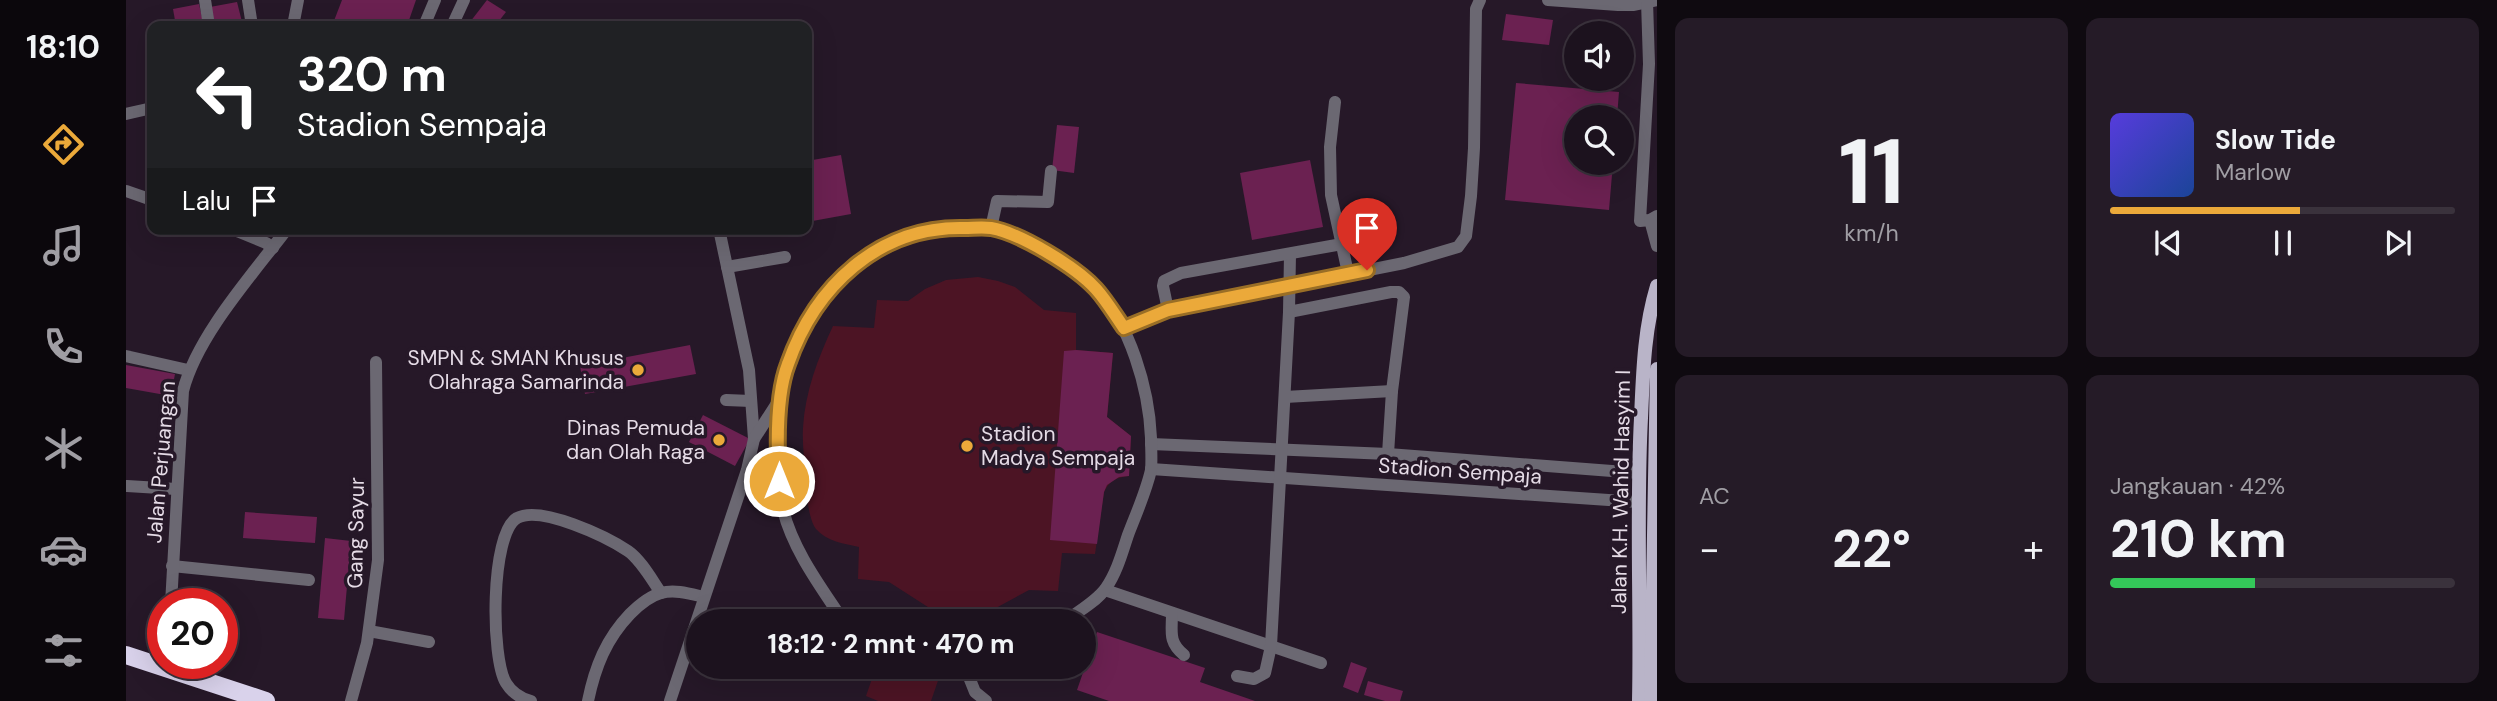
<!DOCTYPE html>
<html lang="id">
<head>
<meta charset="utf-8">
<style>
	body { margin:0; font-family:"DM Sans",sans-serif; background:#251b27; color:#f1f3f6; height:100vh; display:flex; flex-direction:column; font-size:26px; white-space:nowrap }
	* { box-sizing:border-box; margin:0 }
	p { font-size:23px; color:#a09ea4 }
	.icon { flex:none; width:38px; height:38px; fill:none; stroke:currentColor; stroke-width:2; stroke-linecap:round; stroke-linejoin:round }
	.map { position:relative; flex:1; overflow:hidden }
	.drawer { display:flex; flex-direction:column; gap:18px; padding:18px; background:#0f0a10; width:840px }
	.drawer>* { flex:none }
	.top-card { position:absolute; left:21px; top:21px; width:665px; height:214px; border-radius:14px; box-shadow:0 7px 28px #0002,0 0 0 2px #3a323c; background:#202124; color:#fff; overflow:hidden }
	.buttons { position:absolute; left:1438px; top:21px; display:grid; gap:14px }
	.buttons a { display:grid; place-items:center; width:70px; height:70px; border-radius:50%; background:#1c121e; box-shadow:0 7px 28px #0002,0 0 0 2px #3a323c; font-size:35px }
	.speed { position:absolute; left:21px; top:588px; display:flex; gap:14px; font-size:35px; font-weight:700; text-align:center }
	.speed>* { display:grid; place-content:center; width:91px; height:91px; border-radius:50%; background:#1c121e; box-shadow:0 7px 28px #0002,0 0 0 2px #3a323c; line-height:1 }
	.speed .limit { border:10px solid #d22; background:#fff; color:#111 }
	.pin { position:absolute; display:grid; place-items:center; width:60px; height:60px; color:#fff; margin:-72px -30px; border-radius:50% 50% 50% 0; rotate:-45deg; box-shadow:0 0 7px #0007 }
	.pin .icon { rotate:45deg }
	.me { position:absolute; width:77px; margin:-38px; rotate:0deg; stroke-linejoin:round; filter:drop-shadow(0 0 5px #0008) }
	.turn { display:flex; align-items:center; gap:24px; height:147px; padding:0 35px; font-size:32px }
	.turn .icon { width:91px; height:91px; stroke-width:2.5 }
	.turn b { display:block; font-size:49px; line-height:60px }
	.then { display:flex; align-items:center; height:66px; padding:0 35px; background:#0003; gap:14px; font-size:26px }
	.big { font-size:52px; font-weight:700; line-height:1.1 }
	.drawer .widget { flex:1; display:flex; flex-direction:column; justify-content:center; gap:10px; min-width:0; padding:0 24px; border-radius:14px; background:#251b27 }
	.drawer .dial { align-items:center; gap:0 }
	.dial b { font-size:91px; line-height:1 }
	.song { display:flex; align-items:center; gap:21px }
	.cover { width:84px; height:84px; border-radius:10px; background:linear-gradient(135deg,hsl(250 70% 55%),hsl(220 70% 35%)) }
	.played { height:7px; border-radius:4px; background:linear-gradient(90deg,#eba93a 55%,#3a323c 55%) }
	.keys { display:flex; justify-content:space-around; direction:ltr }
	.heat { display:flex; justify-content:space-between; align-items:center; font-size:38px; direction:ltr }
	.charge { height:10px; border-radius:5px; background:linear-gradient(90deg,#34c759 42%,#3a323c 0) }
	.drawer .tiles { flex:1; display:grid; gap:18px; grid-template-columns:repeat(2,1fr) }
	.trip { position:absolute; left:560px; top:609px; width:410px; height:70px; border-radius:35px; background:#1c121e; box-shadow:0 7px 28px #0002,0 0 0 2px #3a323c; font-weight:700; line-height:70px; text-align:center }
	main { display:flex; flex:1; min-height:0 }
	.menu { display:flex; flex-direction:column; width:126px; justify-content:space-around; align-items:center; background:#0b070c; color:#a09ea4 }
	.menu .icon { width:49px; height:49px }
	.menu .current { color:#eba93a }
	.menu b { font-size:32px; color:#f1f3f6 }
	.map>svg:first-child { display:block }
	.green { fill:#4c1424 }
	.building { fill:#6b2151 }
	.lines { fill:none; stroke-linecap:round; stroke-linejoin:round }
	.minor { stroke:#6b6872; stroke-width:12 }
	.major { stroke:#b9b4c8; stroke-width:14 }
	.highway { stroke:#d9d2eb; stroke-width:18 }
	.route-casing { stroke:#996e26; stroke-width:18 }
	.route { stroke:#eba93a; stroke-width:12 }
	.poi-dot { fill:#eba93a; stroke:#261828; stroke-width:2.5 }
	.labels { text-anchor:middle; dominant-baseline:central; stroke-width:7; stroke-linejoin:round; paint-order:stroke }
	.poi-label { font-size:21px; fill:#e5dbe6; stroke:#261828; text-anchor:end }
	.street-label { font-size:21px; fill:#e5dbe6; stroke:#261828 }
</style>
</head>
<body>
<main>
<nav class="menu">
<b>18:10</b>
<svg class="icon current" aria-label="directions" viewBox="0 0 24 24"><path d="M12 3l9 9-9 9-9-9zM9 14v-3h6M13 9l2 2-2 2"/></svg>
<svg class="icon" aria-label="music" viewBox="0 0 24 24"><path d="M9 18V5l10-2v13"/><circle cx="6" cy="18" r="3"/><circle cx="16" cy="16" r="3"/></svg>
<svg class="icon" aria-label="phone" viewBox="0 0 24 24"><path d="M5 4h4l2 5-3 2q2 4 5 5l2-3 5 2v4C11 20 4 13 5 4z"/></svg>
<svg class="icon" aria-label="climate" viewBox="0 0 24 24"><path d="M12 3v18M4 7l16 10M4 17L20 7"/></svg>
<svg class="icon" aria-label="car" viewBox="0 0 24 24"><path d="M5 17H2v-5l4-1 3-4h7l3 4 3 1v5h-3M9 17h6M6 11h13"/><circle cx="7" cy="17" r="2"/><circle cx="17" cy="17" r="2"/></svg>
<svg class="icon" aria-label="filters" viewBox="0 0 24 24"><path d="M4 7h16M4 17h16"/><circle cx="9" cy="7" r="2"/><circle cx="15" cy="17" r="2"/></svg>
</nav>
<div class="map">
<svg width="1531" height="701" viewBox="0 0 1531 701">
	<rect width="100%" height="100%" fill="#261828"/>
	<g class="green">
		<path d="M852,277l20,4 17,6 29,23 32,3v37l37,3 -6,64 24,19 -2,40c-12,1 -20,5 -25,16l-9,62 -33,-1 -4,38 -29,-1 -35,19 -20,5h-16l-27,-5 -42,-27 -31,-3 1,-32c-14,-3 -33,-6 -43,-18 -8,-11 -9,-34 -10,-47 -1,-18 -4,-36 -3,-54 2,-36 15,-70 30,-102l41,2 3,-28 31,1 17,-12 21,-9z"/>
		<path d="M750,667h50l15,5 -10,29h-53l-12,-5z"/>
	</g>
	<g class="building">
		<path d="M216,0h74l-9,26h-75z"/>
		<path d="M361,0l19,12 -11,14h-28z"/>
		<path d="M111,2l6,24h-29l-4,-19z"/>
		<path d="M73,4l5,22h-28l-3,-17z"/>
		<path d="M1380,14l47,6 -4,25 -47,-5z"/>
		<path d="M1390,83l103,9 -2,25h-40v46h36l-4,47 -104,-10z"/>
		<path d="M931,125l22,2 -5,46 -22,-3z"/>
		<path d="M715,155l10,59 -44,8v-61z"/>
		<path d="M1184,160l13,67 -71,13 -12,-67z"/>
		<path d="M564,345l6,29 -111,20 -5,-28z"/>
		<path d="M950,350l37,3 -6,64 24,19 -2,40 -10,1 -12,8 -3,7 -7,52 -47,-4 14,-189z"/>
		<path d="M0,365l49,9 -4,22 -45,-8z"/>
		<path d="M577,415l47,24 -15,27 -46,-24z"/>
		<path d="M119,512l72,5 -2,26 -72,-5z"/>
		<path d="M199,538l26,3 -7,79 -26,-2z"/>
		<path d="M971,632l108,36 -5,14 55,19h-146l-32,-11z"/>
		<path d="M1225,662l16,6 -9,25 -15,-6z"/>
		<path d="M1242,681l35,10 -3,10h-15l-21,-6z"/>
	</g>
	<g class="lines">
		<g class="minor">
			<path d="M79,0l4,26"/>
			<path d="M122,0l4,26"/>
			<path d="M1422,0l70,5h16l23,-5"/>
			<path d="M1521,1l2,63 -9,157 10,-1 7,-4"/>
			<path d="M167,26l5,-26"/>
			<path d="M298,26l11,-26"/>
			<path d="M326,26l12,-26"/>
			<path d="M1209,102l-5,45 1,48 17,78"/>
			<path d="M0,114l26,-6"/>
			<path d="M0,191l26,9"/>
			<path d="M1524,220l7,26"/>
			<path d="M865,228l6,-27 51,1 3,-31"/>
			<path d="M106,229l34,14 7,5"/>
			<path d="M593,229l30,141 5,69"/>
			<path d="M1164,254l-1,58 102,-20h8l5,5 -12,94 -4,63"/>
			<path d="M601,267l58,-10"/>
			<path d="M1042,310l-5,-24 1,-5 17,-8 161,-29"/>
			<path d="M998,328l44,-18 236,-47 54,-16 8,-11 5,-40 3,-48 2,-139 4,-9"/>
			<path d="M0,356l62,14"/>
			<path d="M1159,397l107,-6"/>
			<path d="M600,400l25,1"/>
			<path d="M1025,444l237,10 250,19"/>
			<path d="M1025,469l487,33"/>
			<path d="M1,486l49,3"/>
			<path d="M46,566l137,14"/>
			<path d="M979,590l216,73"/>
			<path d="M45,604l12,-213c14,-55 69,-116 104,-162"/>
			<path d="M1046,613c0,19 -4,29 12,42"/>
			<path d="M721,621l-7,-5c-22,-33 -47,-67 -57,-106 -9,-41 -7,-102 3,-142 11,-42 50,-94 87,-117 32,-20 80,-28 117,-23 30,4 61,26 84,43 7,6 15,11 21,17 35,35 54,101 56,150 0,10 1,22 0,32 -5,22 -15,44 -23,65 -6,18 -11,37 -22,53 -9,13 -28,24 -41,33"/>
			<path d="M243,631l60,11"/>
			<path d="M839,667l10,25 11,9"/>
			<path d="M1111,676l17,3 11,-6 6,-27 18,-334"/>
			<path d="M225,701l16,-58 11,-83 -2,-198"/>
			<path d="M405,701c-11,-3 -19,-8 -25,-18 -15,-24 -16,-149 11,-165 24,-13 90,19 111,33 13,9 24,29 33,42"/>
			<path d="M462,701c7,-34 18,-62 42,-87 8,-8 20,-18 31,-21 14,-4 30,1 43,4"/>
			<path d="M544,701l77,-231 7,-31 27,-42"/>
		</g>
		<g class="major">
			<path d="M1513,701c2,-94 -3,-189 2,-283 2,-45 3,-89 16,-132"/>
			<path d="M1525,701l6,-332"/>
		</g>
		<path class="highway" d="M0,655l140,46"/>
	</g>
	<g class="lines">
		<g class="route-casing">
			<path id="route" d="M653,481c-2,-34 -3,-86 9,-117 27,-77 90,-138 176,-136 9,0 18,-1 27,0 29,5 85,39 105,61 10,11 19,26 28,39l44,-18 199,-40"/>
		</g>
		<use href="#route" class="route"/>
	</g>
	<g class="poi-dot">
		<circle cx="512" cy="370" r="7"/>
		<circle cx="593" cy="440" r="7"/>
		<circle cx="841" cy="446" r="7"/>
	</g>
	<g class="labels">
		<g class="poi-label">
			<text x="498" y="358">SMPN &amp; SMAN Khusus<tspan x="498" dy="24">Olahraga Samarinda</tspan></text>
			<text x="579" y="428">Dinas Pemuda<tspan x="579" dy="24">dan Olah Raga</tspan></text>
			<text x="855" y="434" text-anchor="start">Stadion<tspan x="855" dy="24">Madya Sempaja</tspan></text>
		</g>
		<g class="street-label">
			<text transform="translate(35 462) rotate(-85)">Jalan Perjuangan</text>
			<text transform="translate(1334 471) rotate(4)">Stadion Sempaja</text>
			<text transform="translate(1495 492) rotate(-89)">Jalan K.H. Wahid Hasyim I</text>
			<text transform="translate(230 533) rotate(-89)">Gang Sayur</text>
		</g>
	</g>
</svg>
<div class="buttons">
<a><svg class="icon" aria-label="sound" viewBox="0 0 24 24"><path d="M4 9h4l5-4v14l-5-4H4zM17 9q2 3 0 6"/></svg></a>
<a><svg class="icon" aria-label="search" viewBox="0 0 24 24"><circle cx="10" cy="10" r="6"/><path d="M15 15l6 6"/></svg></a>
</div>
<div class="speed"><div class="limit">20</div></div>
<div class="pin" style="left:1241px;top:270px;background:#d93025"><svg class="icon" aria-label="arrive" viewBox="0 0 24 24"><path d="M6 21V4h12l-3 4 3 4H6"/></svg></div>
<svg class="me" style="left:653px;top:481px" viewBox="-20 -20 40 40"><circle r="17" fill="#eba93a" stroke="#fff" stroke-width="3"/><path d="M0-11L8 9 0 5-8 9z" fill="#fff"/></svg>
<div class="trip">18:12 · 2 mnt · 470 m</div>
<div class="top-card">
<div class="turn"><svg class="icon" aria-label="left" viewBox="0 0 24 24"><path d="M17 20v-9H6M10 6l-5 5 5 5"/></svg><div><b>320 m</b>Stadion Sempaja</div></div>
<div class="then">Lalu<svg class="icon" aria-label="arrive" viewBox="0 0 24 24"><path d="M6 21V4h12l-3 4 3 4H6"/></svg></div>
</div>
</div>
<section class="drawer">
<div class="tiles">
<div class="widget dial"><b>11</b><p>km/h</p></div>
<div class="widget">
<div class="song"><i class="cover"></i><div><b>Slow Tide</b><p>Marlow</p></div></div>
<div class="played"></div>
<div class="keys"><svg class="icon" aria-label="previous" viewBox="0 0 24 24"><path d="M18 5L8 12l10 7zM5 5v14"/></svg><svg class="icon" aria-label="pause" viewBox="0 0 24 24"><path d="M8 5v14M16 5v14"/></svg><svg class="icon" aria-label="next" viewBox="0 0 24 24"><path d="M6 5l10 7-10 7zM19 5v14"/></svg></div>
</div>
<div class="widget"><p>AC</p>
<div class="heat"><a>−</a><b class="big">22°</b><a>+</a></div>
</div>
<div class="widget"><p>Jangkauan · 42%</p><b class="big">210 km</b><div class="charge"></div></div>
</div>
</section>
</main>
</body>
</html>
